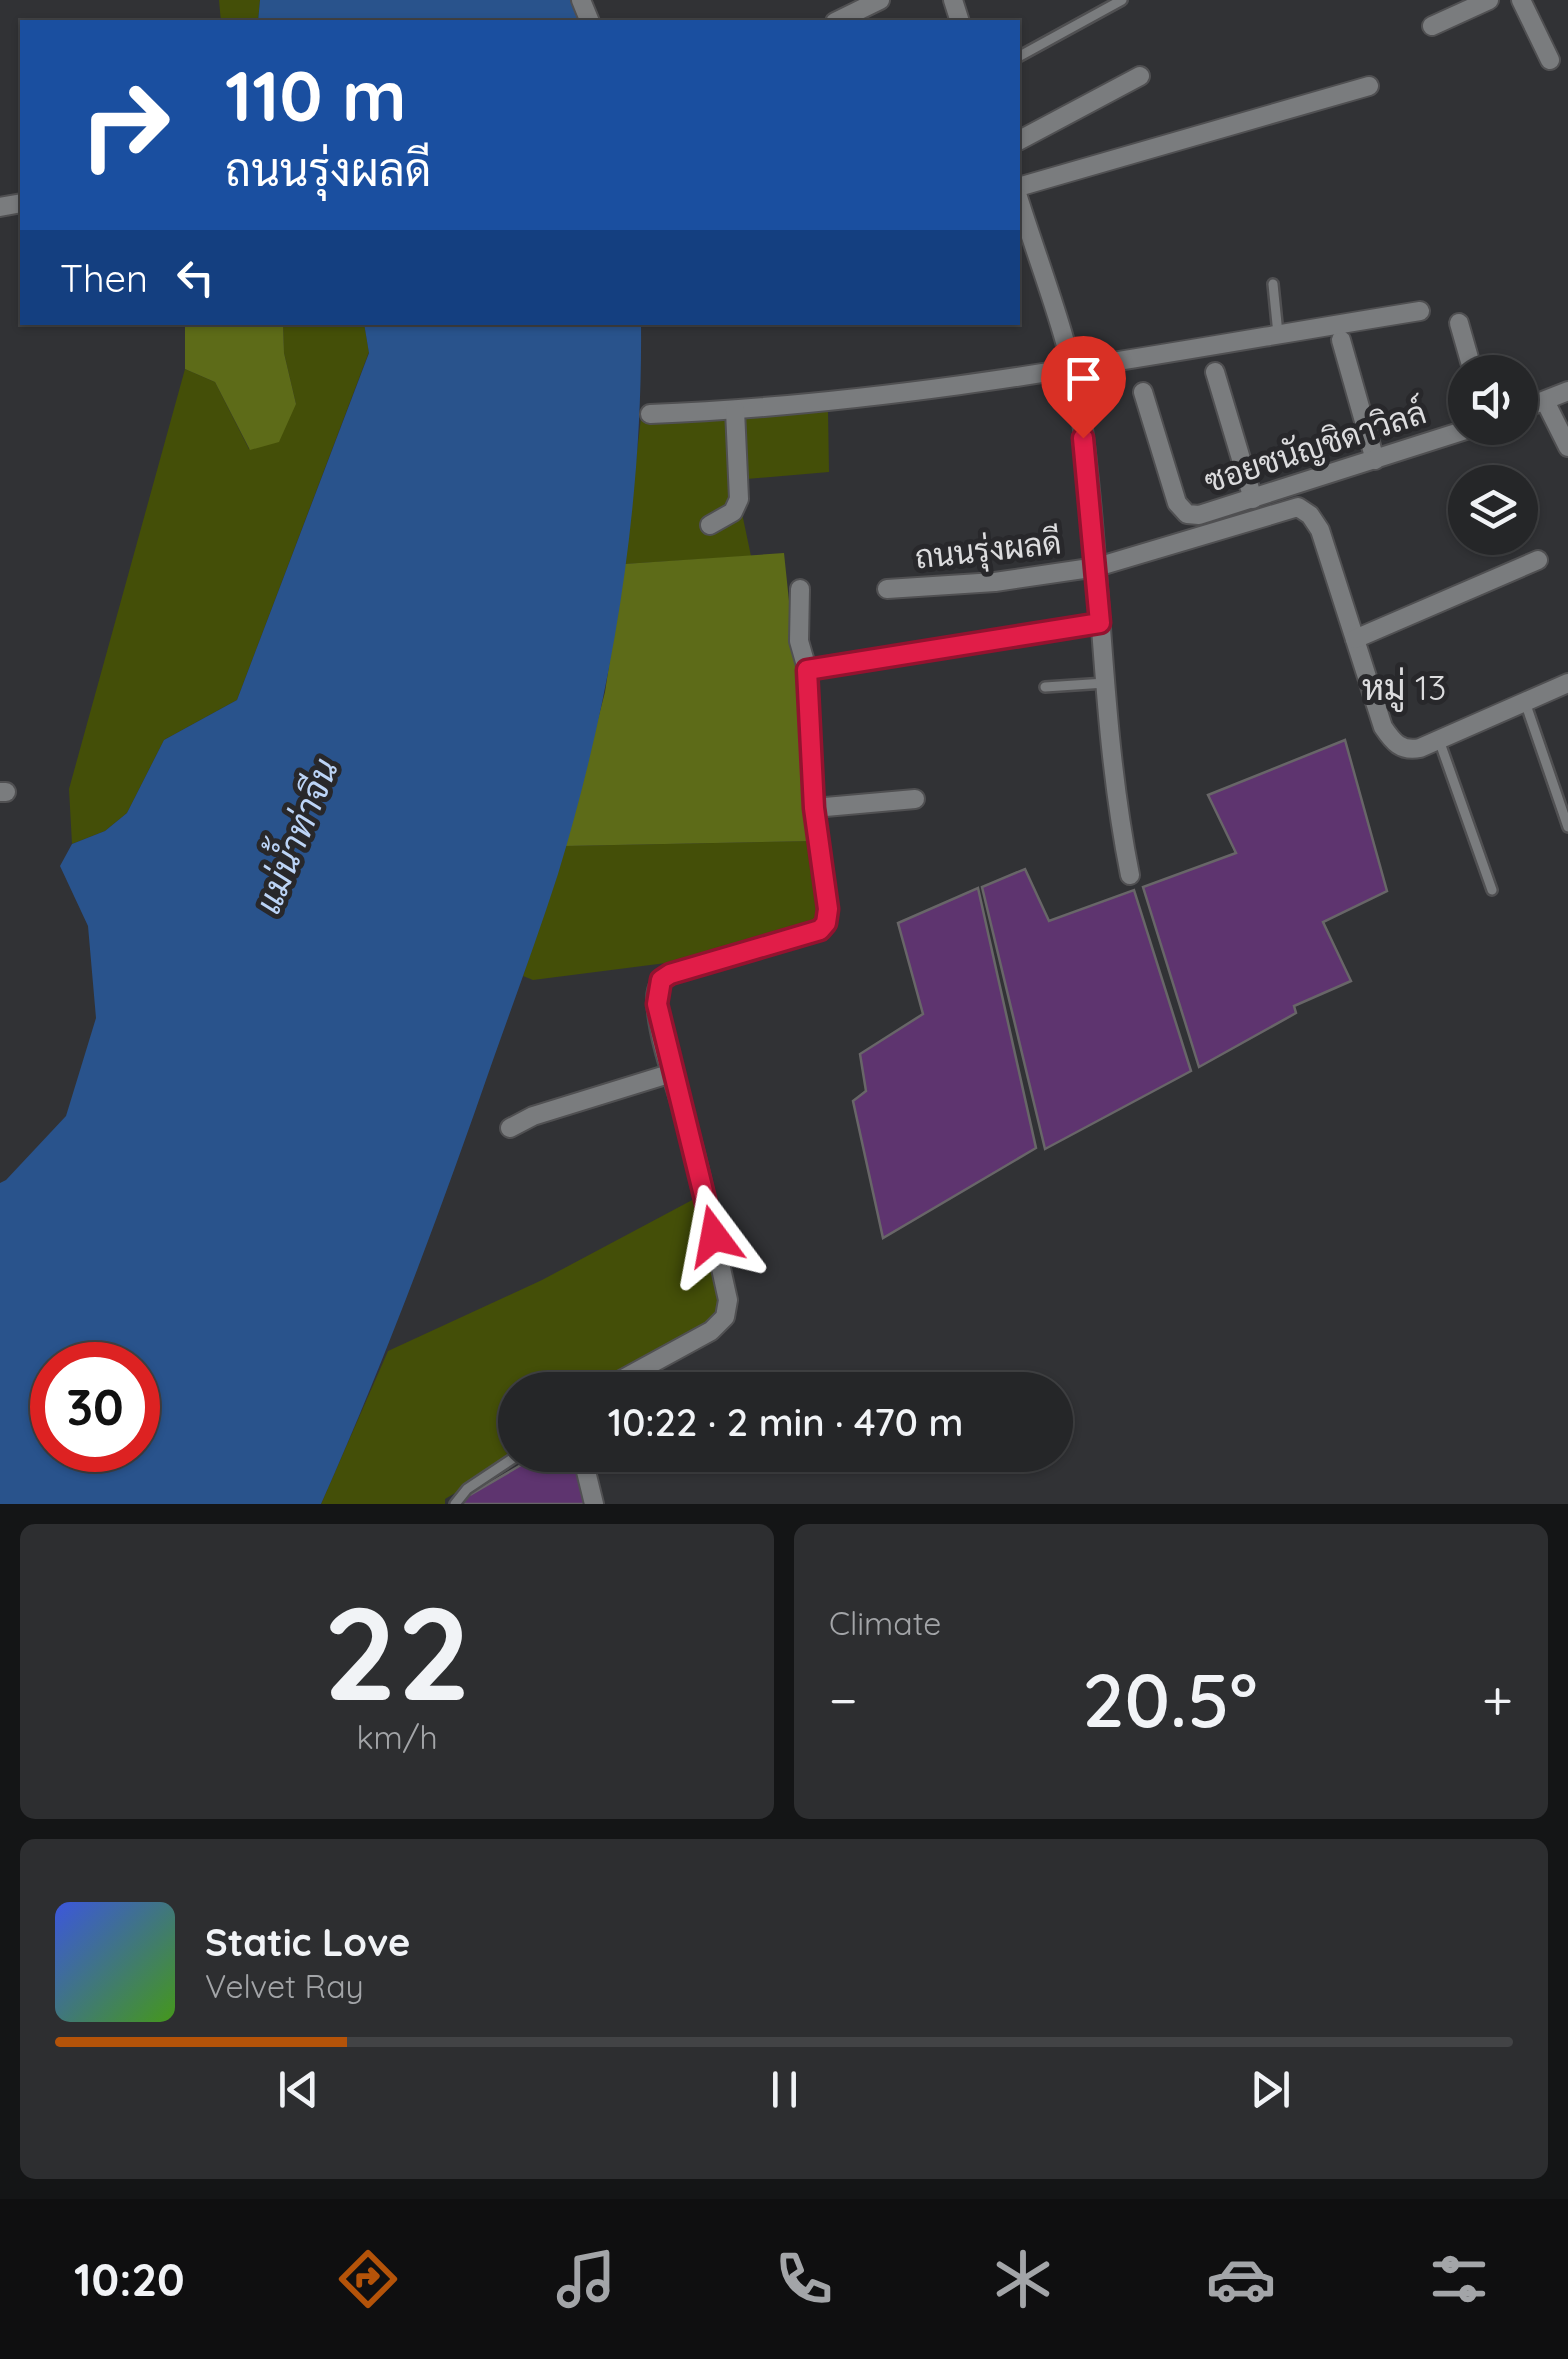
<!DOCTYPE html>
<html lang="en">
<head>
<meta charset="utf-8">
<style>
	body { margin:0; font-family:Quicksand,Sarabun,sans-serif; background:#2d2e30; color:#f1f3f6; height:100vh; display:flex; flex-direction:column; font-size:38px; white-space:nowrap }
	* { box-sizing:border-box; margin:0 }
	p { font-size:32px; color:#a3a5a8 }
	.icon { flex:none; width:55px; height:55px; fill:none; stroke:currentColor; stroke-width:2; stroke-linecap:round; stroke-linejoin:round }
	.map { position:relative; height:1504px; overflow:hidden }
	.drawer { display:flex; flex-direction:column; gap:20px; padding:20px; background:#141516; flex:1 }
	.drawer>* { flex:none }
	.hud { position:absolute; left:20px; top:20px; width:1000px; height:305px; border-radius:0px; box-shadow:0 2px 8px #0004,0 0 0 2px #424345; background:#1a4fa0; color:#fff; overflow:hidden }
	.controls { position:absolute; left:1448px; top:355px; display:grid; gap:20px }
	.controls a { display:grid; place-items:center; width:90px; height:90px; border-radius:50%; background:#252628; box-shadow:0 2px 8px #0004,0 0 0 2px #424345; font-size:50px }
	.speed { position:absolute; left:30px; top:1342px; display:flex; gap:20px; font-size:50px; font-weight:700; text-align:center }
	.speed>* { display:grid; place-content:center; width:130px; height:130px; border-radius:50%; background:#252628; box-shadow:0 2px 8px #0004,0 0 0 2px #424345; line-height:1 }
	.speed .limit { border:15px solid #d22; background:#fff; color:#111 }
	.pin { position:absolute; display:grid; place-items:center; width:85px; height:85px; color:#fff; margin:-102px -42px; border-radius:50% 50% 50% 0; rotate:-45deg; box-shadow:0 0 10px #0007 }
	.pin .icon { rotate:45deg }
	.me { position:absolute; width:110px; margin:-55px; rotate:347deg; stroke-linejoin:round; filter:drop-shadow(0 0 8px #0008) }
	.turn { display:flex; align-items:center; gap:35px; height:210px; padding:0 40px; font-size:45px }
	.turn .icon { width:130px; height:130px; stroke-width:2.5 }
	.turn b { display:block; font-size:70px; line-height:85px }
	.then { display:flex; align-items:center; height:95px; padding:0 40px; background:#0003; gap:20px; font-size:38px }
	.big { font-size:75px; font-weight:600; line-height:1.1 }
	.drawer .tile { flex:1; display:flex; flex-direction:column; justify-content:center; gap:15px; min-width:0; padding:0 35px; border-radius:15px; background:#2d2e30 }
	.drawer .dial { align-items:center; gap:0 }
	.dial b { font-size:130px; line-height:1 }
	.song { display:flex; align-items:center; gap:30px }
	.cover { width:120px; height:120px; border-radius:15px; background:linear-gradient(135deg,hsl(230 70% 55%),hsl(100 70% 35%)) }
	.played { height:10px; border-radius:5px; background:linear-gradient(90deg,#b45309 20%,#424345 20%) }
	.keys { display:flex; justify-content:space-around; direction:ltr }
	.heat { display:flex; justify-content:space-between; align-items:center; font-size:55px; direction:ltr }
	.drawer .tiles { flex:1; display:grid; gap:20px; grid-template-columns:1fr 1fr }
	.tile:last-child { grid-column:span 2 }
	.trip { position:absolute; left:498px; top:1372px; width:575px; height:100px; border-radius:50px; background:#252628; box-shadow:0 2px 8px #0004,0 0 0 2px #424345; font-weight:600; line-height:100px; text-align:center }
	.tab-bar { display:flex; height:160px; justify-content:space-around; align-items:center; background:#0f0f10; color:#a3a5a8 }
	.tab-bar .icon { width:70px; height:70px }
	.tab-bar .active { color:#b45309 }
	.tab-bar b { font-size:45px; color:#f1f3f6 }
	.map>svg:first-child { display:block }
	.green { fill:#444f08 }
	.forest { fill:#5d6b18 }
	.water { fill:#29538c; fill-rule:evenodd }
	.building { fill:#5e346f; stroke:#686668; stroke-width:2.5 }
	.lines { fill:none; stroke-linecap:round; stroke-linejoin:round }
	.service-casing { stroke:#505052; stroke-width:14 }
	.minor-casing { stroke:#505052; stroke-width:22 }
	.service { stroke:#7a7c7e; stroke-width:9 }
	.minor { stroke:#7a7c7e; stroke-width:18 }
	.route-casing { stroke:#92132f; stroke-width:25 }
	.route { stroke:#e11d48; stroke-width:18 }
	.labels { text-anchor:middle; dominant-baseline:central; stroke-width:10; stroke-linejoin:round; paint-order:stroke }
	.street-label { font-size:32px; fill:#dcdcde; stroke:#28282b }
	.neighbourhood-label { font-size:35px; fill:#dcdcde; stroke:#28282b }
	.water-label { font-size:35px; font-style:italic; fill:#bcd4f6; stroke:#28282b }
</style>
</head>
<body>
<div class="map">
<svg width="1568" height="1504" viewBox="0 0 1568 1504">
	<rect width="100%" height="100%" fill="#313235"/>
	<g class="green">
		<path d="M219,0h41l-2,22h-37z"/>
		<path d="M283,323h81l5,29 -132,348 -73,40 -37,73 -22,18 -33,13 -3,-55 116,-420 30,13 34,67 47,-45 -12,-51z"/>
		<path d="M711,405l9,14 108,-9 1,62 -94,8 16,76 -127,8 18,-155z"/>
		<path d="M814,841l7,62 -7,19 -67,23 -81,18 -133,17 -10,-4 42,-130z"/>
		<path d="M696,1198l27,102 -9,24 -122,66h-77v65h4l-74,44v5h-124l67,-153 154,-71z"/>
	</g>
	<g class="forest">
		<path d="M185,323h98l1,30 12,51 -17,38 -29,8 -35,-68 -30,-13z"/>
		<path d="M784,553l30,288 -249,5 40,-154 19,-128z"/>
	</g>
	<g class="water">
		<path d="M260,0h310l9,22h-321z"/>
		<path d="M364,323h277c2,184 -29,374 -83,551 -20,62 -43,124 -65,186 -52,150 -107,298 -172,444h-321v-321l6,-3 60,-64 30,-98 -8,-92 -28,-60 12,-22 33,-13 22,-18 37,-73 73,-40 132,-347zM52,1365h86v85h-86z"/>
	</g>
	<g class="building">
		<path d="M1345,740l42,151 -64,31 28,59 -57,25 2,7 -97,54 -56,-180 93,-34 -28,-58z"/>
		<path d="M1025,869l24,52 85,-31 57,181 -146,78 -63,-262z"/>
		<path d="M978,888l58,260 -153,90 -30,-137 13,-10 -6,-37 63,-40 -25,-91z"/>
		<path d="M538,1455h35l14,49h-124v-5z"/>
	</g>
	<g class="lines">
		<g class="service-casing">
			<g id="service">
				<path d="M1018,57l104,-57"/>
				<path d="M1273,284l5,50"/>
				<path d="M1045,687l60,-4"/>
				<path d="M1525,702l43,125"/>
				<path d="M1439,740l53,150"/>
				<path d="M455,1504l12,-15 51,-34"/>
			</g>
		</g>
		<g class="minor-casing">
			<g id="minor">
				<path d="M581,0l9,22"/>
				<path d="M953,0l7,22"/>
				<path d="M1521,0l29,60"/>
				<path d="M835,22l45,-22"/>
				<path d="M1432,26l57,-26"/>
				<path d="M1018,141l122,-65"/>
				<path d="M1018,187l351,-101"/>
				<path d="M1018,197c20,64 52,145 62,211 23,155 19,313 50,467"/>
				<path d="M0,207l22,-4"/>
				<path d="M1459,323l14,49"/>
				<path d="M1341,340l34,120"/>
				<path d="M1215,372l38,127"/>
				<path d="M1143,392l34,111 10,11 12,1 273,-87"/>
				<path d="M1545,401l23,46"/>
				<path d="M1520,410l48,-19"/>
				<path d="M650,414c258,-10 515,-62 770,-103"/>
				<path d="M710,525l23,-13 6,-13 -4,-89"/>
				<path d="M800,589l-1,52 8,28"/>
				<path d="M887,589l108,-7 102,-15 201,-60 12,8 10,15 63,197c10,15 18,25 37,21l148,-65"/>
				<path d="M1355,639l183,-79"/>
				<path d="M0,792h6"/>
				<path d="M814,808l101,-9"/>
				<path d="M510,1128l23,-12 139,-43"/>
				<path d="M603,1390l108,-59 14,-14 3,-17c-12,-53 -22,-106 -36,-158 -11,-43 -35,-99 -36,-143 0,-11 4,-19 14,-25l150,-45 6,-6 2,-14 -14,-101 -7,-139 293,-46"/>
				<path d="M582,1455l12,49"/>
			</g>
		</g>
		<use href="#service" class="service"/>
		<use href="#minor" class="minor"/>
	</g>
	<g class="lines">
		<g class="route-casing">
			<path id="route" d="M714,1236l-57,-232 4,-24 9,-6 150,-44 6,-7 2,-14 -14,-101 -7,-138 293,-47 -17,-185"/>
		</g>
		<use href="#route" class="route"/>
	</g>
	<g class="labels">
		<g class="street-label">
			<text transform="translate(1315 446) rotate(-18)">ซอยชนัญชิดาวิลล์</text>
			<text transform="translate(988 549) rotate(-6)">ถนนรุ่งผลดี</text>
		</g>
		<g class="neighbourhood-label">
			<text x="1404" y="687">หมู่ 13</text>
		</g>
		<g class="water-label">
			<text transform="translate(296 836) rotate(-68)">แม่น้ำท่าจีน</text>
		</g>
	</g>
</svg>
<div class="controls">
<a><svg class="icon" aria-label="sound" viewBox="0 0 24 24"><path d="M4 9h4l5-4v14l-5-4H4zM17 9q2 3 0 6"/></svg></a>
<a><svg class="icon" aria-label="layers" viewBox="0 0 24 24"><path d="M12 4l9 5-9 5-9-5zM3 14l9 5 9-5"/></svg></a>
</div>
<div class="speed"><div class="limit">30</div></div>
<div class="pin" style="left:1083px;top:438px;background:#d93025"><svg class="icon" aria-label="arrive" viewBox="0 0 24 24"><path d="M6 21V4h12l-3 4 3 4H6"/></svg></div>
<svg class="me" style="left:714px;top:1236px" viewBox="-20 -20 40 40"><path d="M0-17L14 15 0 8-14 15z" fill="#e11d48" stroke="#fff" stroke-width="4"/></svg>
<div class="trip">10:22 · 2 min · 470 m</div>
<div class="hud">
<div class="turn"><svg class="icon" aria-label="right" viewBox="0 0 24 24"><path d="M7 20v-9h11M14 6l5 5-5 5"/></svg><div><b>110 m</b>ถนนรุ่งผลดี</div></div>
<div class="then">Then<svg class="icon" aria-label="left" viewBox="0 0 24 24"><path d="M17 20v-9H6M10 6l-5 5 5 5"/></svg></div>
</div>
</div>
<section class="drawer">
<div class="tiles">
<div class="tile dial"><b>22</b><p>km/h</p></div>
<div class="tile"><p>Climate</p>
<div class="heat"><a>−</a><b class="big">20.5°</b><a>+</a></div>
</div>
<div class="tile">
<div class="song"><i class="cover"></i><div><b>Static Love</b><p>Velvet Ray</p></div></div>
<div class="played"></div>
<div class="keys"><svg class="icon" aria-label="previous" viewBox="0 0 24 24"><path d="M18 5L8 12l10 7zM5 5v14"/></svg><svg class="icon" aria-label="pause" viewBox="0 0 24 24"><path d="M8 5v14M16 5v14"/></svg><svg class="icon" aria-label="next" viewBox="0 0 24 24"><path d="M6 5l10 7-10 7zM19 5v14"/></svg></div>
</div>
</div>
</section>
<nav class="tab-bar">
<b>10:20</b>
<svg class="icon active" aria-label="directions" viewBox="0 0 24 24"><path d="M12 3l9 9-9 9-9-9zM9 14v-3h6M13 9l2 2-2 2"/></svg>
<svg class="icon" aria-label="music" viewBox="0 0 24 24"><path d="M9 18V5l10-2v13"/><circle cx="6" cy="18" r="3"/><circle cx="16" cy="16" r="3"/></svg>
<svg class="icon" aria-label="phone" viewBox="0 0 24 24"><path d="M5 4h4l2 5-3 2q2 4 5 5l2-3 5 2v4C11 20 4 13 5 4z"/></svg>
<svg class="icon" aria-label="climate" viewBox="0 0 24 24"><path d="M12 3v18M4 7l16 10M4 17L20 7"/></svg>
<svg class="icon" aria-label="car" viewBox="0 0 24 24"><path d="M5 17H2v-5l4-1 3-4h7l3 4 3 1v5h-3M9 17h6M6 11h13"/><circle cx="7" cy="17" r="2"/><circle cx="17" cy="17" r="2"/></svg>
<svg class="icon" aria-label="filters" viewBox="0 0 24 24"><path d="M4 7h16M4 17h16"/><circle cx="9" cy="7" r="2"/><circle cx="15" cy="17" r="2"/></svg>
</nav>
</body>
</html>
